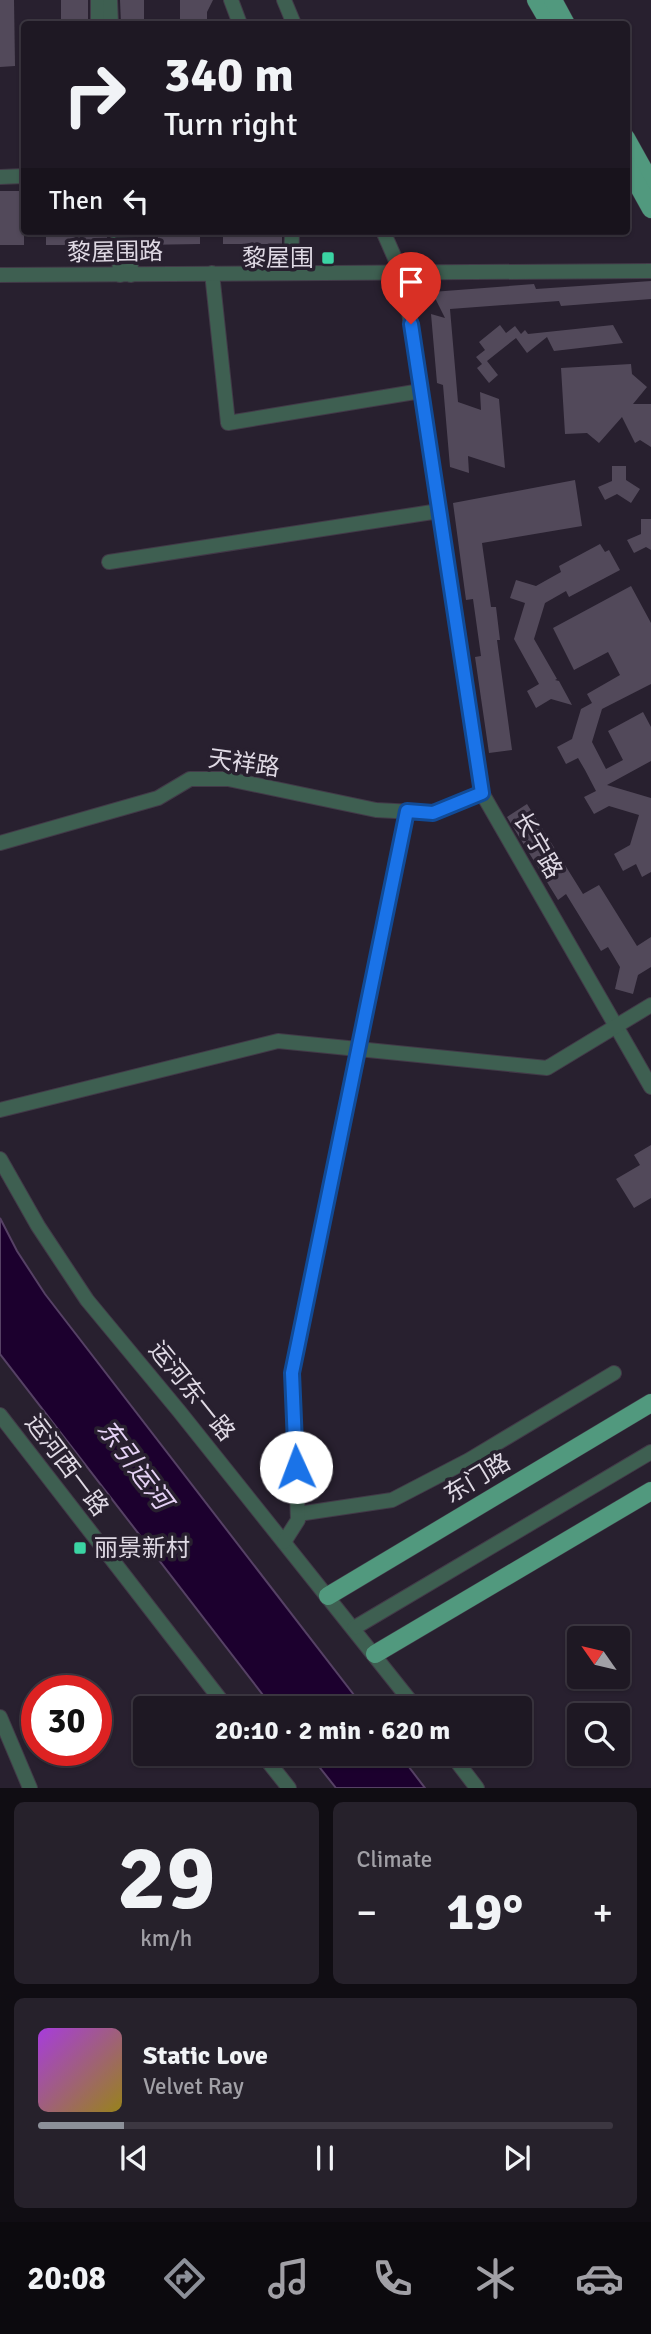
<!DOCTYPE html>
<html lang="en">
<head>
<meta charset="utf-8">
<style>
	body { margin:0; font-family:Signika,"Noto Sans SC",sans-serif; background:#26212b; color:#f1f3f6; height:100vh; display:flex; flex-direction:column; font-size:26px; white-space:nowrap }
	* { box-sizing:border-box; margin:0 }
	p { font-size:23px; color:#a1a0a6 }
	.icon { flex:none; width:38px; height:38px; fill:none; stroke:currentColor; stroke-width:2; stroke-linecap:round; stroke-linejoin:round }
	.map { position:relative; height:1788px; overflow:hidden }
	.sheet { display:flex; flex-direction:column; gap:14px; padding:14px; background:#100d13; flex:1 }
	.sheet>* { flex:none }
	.guide { position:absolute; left:21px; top:21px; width:609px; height:214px; border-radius:7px; box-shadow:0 2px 5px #0004,0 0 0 2px #3c3741; background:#1e1823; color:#f1f3f6; overflow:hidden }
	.needle { width:46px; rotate:304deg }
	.controls { position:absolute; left:567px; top:1626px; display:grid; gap:14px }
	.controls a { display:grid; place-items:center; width:63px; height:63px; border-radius:7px; background:#1e1823; box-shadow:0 2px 5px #0004,0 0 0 2px #3c3741; font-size:35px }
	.speed { position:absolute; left:21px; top:1675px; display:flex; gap:14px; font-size:35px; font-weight:700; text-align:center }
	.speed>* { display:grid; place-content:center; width:91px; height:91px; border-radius:50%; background:#1e1823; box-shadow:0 2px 5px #0004,0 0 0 2px #3c3741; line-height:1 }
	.speed .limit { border:10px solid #d22; background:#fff; color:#111 }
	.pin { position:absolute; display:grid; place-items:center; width:60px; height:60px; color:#fff; margin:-72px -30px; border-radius:50% 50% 50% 0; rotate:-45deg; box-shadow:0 0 7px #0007 }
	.pin .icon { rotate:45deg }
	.me { position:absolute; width:77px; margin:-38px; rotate:358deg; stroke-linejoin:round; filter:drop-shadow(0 0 5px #0008) }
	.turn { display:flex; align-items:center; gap:24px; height:147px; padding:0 28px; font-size:32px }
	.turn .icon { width:91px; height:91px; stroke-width:2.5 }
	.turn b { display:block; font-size:49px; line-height:60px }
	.then { display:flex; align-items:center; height:66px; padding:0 28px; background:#0003; gap:14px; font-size:26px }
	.big { font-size:52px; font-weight:700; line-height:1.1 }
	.sheet .widget { flex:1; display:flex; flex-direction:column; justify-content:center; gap:10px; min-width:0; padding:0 24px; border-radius:10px; background:#26212b }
	.sheet .dial { align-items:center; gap:0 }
	.dial b { font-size:91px; line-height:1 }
	.song { display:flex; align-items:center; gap:21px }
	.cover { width:84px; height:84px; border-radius:10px; background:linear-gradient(135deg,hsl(280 70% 55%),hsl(50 70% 35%)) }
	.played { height:7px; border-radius:4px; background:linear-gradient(90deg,#8c9099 15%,#3c3741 15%) }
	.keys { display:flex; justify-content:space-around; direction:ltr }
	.heat { display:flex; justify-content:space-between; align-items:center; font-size:38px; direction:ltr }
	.sheet .tiles { flex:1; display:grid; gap:14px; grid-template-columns:1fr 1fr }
	.widget:last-child { grid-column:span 2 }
	.trip { position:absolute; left:133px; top:1696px; width:399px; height:70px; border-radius:7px; background:#1e1823; box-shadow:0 2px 5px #0004,0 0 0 2px #3c3741; font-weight:700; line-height:70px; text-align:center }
	.tab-bar { display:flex; height:112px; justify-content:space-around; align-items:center; background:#0c0a0e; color:#a1a0a6 }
	.tab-bar .icon { width:49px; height:49px }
	.tab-bar .on { color:#8c9099 }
	.tab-bar b { font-size:32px; color:#f1f3f6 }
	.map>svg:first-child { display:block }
	.water { fill:#1c002e; stroke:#564165; stroke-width:2 }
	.building { fill:#52495a }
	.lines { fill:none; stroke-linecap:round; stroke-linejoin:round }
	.minor-casing { stroke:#423a48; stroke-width:16 }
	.major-casing { stroke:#423a48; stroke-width:19 }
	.minor { stroke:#3e5f51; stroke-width:14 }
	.major { stroke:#51997e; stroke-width:18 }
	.route-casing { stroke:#114b97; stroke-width:18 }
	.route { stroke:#1a73e8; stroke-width:12 }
	.poi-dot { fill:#3bd4a4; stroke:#28202f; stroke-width:2.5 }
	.labels { text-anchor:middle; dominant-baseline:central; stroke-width:7; stroke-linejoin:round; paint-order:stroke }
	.street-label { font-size:24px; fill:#dfd9e4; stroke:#28202f }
	.poi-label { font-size:24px; fill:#dfd9e4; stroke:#28202f; text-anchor:end }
	.water-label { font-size:26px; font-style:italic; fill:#e5d2f5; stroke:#28202f }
</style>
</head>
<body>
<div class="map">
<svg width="651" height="1788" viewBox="0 0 651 1788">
	<rect width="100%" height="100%" fill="#28202f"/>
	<g class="water">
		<path d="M0,1218l17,33 28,43 319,414h-91l-273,-354z"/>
		<path d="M309,1754h90l26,34h-89z"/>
	</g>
	<g class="building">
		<path d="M0,0h14l1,66 -15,1z"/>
		<rect x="61" y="0" width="27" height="24"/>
		<path d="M120,0h24v24h-23z"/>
		<path d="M180,0h33l-6,12v12h-27z"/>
		<rect x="0" y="191" width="24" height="54"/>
		<rect x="46" y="231" width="61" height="14"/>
		<path d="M140,231h60v13l-60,1z"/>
		<rect x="223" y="231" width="59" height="13"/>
		<path d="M651,281v18l-90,7 -2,-5 -109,8 8,93 23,8 -1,-18 19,7 6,69 -37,-12 1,17 -19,-6 -7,-82 -6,-2 -6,-69 14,4 -13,-26 102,-8 2,5z"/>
		<path d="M500,325l6,8 9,-7 6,8 4,-4 3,4 85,-9 10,18 -69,8 -7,-14 -20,16 -11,-15 -29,23 11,14 -9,8 -12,-15 5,-4 -6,-7 9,-7 -6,-8z"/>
		<path d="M631,364l1,10 15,13 -14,17h18v43l-11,-7 -5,3 -13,-26 -23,26 -12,-10 -22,1 -4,-66z"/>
		<path d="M612,466h14v14l14,9 -9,14 -14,-9 -12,6 -7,-13 14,-6z"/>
		<path d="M575,480l7,46 -100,17 9,64h5l4,33h-3l15,110 -23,3 -14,-96 6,-1 -8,-57 -7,1 -13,-97z"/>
		<path d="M641,519h10v31l-5,-3 -12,6 -7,-13 14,-6z"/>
		<path d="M600,544l5,8 4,-2 11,20 -51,27 -3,-6 -21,12 -11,36 23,40 -2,1 4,1 13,24 -21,-6 -15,9 -9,-17 12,-7 -25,-45 11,-36 -15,-5 6,-18 20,6 25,-14 -2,-6z"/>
		<path d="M631,586l20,37v61l-49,25 -10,33 14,27 17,-9 -15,-29 35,-19 8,15v34l-44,24 44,13v74l-9,5 -6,-13 -13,7 -9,-17 16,-9 9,-30 -30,-9 -15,8 -10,-17 12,-6 -11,-21 -7,-12 -12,6 -9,-17 15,-8 9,-30 11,-6 -5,-9 33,-19 -12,-23 -34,18 -21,-42z"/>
		<path d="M527,804l56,90 16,-9 38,61 14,-9v30l-13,8 -5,19 -18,-5 5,-22 -12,-20 -7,4 -35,-57 -8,6 -51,-83z"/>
		<path d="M651,1145v53l-17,10 -18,-29 24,-14 -6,-10z"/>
	</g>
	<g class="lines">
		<g class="minor-casing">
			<g id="minor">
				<path d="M98,0v24"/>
				<path d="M110,0l1,24"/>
				<path d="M231,0l9,24"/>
				<path d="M284,0l10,24"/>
				<path d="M0,177l24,-1"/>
				<path d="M118,231l2,44"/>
				<path d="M130,231l1,44"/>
				<path d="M383,231l21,48 78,514 169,294"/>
				<path d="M212,273l16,150 193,-32"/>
				<path d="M291,273l1,-42"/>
				<path d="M0,275l651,-4"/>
				<path d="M109,562l330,-51"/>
				<path d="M0,843l158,-45 32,-19h38l148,31 57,3 49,-20"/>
				<path d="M0,1110l278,-69 269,27 104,-63"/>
				<path d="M0,1159l38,67 49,74 92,111 237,297"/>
				<path d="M0,1415l227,293"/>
				<path d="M298,1514l94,-14 77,-40 145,-87"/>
				<path d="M284,1542l14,-22 -6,-147 115,-562"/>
				<path d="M354,1628l297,-176"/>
				<path d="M0,1717l30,71"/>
				<path d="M262,1754l27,34"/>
				<path d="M451,1754l26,34"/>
			</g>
		</g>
		<g class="major-casing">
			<g id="major">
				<path d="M536,0l14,24"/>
				<path d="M553,0l13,24"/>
				<path d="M626,138l25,45"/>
				<path d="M626,164l25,45"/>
				<path d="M328,1596l323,-193"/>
				<path d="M375,1654l276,-163"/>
			</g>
		</g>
		<use href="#minor" class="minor"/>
		<use href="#major" class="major"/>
	</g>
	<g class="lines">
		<g class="route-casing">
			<path id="route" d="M296,1467l-4,-94 115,-562 26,2 49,-20 -71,-469"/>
		</g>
		<use href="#route" class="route"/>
	</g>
	<g class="poi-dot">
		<rect x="321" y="251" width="14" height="14" rx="3.5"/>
		<rect x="73" y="1541" width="14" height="14" rx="3.5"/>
	</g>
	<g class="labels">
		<g class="street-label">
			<text transform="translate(115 252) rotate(-1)">黎屋围路</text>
			<text transform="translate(244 763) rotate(8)">天祥路</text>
			<text transform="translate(538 845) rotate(60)">长宁路</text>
			<text transform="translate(192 1391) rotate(51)">运河东一路</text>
			<text transform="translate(67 1465) rotate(53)">运河西一路</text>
			<text transform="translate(477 1478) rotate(-31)">东门路</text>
		</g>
		<g class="poi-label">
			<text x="314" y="258">黎屋围</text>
			<text x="94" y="1548" text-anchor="start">丽景新村</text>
		</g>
		<g class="water-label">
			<text transform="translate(134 1465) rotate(53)">东引运河</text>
		</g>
	</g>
</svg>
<div class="controls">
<a><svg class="needle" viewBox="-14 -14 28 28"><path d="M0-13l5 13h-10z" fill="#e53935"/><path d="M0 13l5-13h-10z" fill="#a1a0a6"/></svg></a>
<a><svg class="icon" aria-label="search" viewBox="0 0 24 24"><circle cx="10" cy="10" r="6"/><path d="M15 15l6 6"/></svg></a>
</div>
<div class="speed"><div class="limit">30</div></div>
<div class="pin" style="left:411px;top:324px;background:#d93025"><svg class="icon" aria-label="arrive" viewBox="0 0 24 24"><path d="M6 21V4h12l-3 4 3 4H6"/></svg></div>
<svg class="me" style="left:296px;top:1467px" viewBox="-20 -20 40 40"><circle r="19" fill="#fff"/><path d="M0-13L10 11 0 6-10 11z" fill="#1a73e8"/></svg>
<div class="trip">20:10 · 2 min · 620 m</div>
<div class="guide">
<div class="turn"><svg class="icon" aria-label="right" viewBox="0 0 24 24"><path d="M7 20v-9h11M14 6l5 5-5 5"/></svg><div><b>340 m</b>Turn right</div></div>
<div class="then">Then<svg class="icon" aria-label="left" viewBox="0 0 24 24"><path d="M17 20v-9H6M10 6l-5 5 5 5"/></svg></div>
</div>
</div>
<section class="sheet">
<div class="tiles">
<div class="widget dial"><b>29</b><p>km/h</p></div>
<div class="widget"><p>Climate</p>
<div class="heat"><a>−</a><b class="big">19°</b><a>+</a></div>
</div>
<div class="widget">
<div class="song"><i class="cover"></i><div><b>Static Love</b><p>Velvet Ray</p></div></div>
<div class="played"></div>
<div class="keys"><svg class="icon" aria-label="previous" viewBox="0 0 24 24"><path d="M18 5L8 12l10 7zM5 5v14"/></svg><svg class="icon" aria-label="pause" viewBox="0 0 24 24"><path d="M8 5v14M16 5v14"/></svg><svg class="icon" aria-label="next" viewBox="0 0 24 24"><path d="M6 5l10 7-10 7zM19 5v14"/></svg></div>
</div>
</div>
</section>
<nav class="tab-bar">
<b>20:08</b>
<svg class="icon on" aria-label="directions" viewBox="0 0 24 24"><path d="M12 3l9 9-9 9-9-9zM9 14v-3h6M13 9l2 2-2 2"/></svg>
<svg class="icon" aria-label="music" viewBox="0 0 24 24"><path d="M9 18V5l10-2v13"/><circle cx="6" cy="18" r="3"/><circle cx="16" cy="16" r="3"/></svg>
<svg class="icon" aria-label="phone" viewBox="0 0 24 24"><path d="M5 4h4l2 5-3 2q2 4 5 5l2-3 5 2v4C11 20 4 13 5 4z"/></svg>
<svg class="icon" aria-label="climate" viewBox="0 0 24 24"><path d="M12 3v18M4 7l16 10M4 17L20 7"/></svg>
<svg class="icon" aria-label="car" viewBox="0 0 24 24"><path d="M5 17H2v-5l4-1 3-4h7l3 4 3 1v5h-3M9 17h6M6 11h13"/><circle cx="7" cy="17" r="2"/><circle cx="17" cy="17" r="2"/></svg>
</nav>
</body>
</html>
